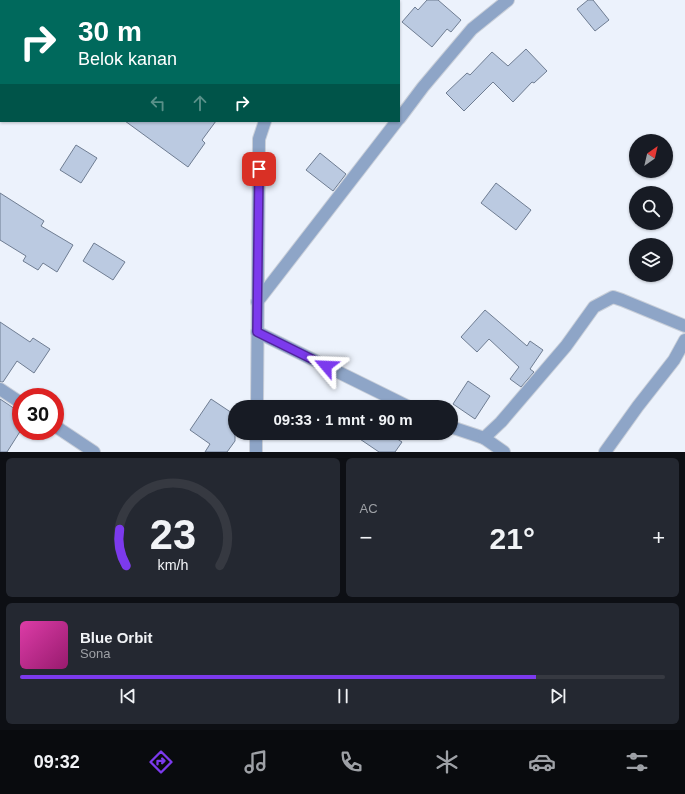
<!DOCTYPE html>
<html lang="id">
<head>
<meta charset="utf-8">
<style>
	body { margin:0; font-family:Helvetica,sans-serif; background:#242831; color:#f1f3f6; height:100vh; display:flex; flex-direction:column; font-size:15px; white-space:nowrap }
	* { box-sizing:border-box; margin:0 }
	p { font-size:13px; color:#9ea1a6 }
	.icon { flex:none; width:22px; height:22px; fill:none; stroke:currentColor; stroke-width:2; stroke-linecap:round; stroke-linejoin:round }
	.map { position:relative; height:452px; overflow:hidden }
	.details { display:flex; flex-direction:column; gap:6px; padding:6px; background:#0d0f14; flex:1 }
	.details>* { flex:none }
	.banner { position:absolute; left:0px; top:0px; width:400px; height:122px; box-shadow:0 1px 3px #0004; background:#00695c; color:#fff; overflow:hidden }
	.needle { width:26px; rotate:34deg }
	.fabs { position:absolute; left:629px; top:134px; display:grid; gap:8px }
	.fabs a { display:grid; place-items:center; width:44px; height:44px; border-radius:50%; background:#171b24; box-shadow:0 1px 3px #0004; font-size:20px }
	.speed { position:absolute; left:12px; top:388px; display:flex; gap:8px; font-size:20px; font-weight:700; text-align:center }
	.speed>* { display:grid; place-content:center; width:52px; height:52px; border-radius:50%; background:#171b24; box-shadow:0 1px 3px #0004; line-height:1 }
	.speed .limit { border:6px solid #d22; background:#fff; color:#111 }
	.pin { position:absolute; display:grid; place-items:center; width:34px; height:34px; color:#fff; margin:-17px; border-radius:8px; box-shadow:0 2px 6px #0006 }
	.me { position:absolute; width:44px; margin:-22px; rotate:296deg; stroke-linejoin:round; filter:drop-shadow(0 0 3px #0008) }
	.turn { display:flex; align-items:center; gap:14px; height:84px; padding:0 12px; font-size:18px }
	.turn .icon { width:52px; height:52px; stroke-width:2.5 }
	.turn b { display:block; font-size:28px; line-height:34px }
	.lanes { display:flex; align-items:center; height:38px; padding:0 12px; background:#0003; justify-content:center; gap:20px; direction:ltr }
	.lanes .off { opacity:.35 }
	.big { font-size:30px; font-weight:800; line-height:1.1 }
	.details .card { flex:1; display:flex; flex-direction:column; justify-content:center; gap:6px; min-width:0; padding:0 14px; border-radius:6px; background:#242831 }
	.details .dial { align-items:center; gap:0 }
	.dial svg { height:104px; overflow:visible; fill:none; stroke:#363941; stroke-width:7; stroke-linecap:round; text-anchor:middle }
	.dial text { fill:#f1f3f6; stroke:none }
	.song { display:flex; align-items:center; gap:12px }
	.cover { width:48px; height:48px; border-radius:6px; background:linear-gradient(135deg,hsl(320 70% 55%),hsl(320 70% 35%)) }
	.played { height:4px; border-radius:2px; background:linear-gradient(90deg,#7c3aed 80%,#363941 80%) }
	.keys { display:flex; justify-content:space-around; direction:ltr }
	.heat { display:flex; justify-content:space-between; align-items:center; font-size:22px; direction:ltr }
	.details .tiles { flex:1; display:grid; gap:6px; grid-template-columns:1fr 1fr }
	.card:last-child { grid-column:span 2 }
	.trip { position:absolute; left:228px; top:400px; width:230px; height:40px; border-radius:20px; background:#171b24; box-shadow:0 1px 3px #0004; font-weight:800; line-height:40px; text-align:center }
	.tabs { display:flex; height:64px; justify-content:space-around; align-items:center; background:#090b0e; color:#9ea1a6 }
	.tabs .icon { width:28px; height:28px }
	.tabs .active { color:#7c3aed }
	.tabs b { font-size:18px; color:#f1f3f6 }
	.map>svg:first-child { display:block }
	.building { fill:#bbcae1; stroke:#6f7d92 }
	.lines { fill:none; stroke-linecap:round; stroke-linejoin:round }
	.minor-casing { stroke:#c9cfd9; stroke-width:14 }
	.minor { stroke:#8ea5c7; stroke-width:12 }
	.route-casing { stroke:#51269a; stroke-width:10 }
	.route { stroke:#7c3aed; stroke-width:7 }
</style>
</head>
<body>
<div class="map">
<svg width="685" height="452" viewBox="0 0 685 452">
	<rect width="100%" height="100%" fill="#ecf2fc"/>
	<g class="building">
		<path d="M427,0h11l23,20 -10,12 -4,-3 -15,18 -30,-25 13,-15 3,3z"/>
		<path d="M588,0h5l16,20 -14,11 -18,-22z"/>
		<path d="M526,49l21,22 -13,12 -2,-1 -19,20 -20,-20 -29,29 -18,-18 21,-20 3,2 22,-23 16,14z"/>
		<path d="M125,121h91l-14,19 3,3 -17,24z"/>
		<path d="M76,145l21,13 -16,25 -21,-13z"/>
		<path d="M320,153l26,21 -13,17 -27,-21z"/>
		<path d="M496,183l35,27 -15,20 -35,-27z"/>
		<path d="M0,193l44,28 -3,5 32,19 -16,27 -14,-9 -5,7 -15,-9 3,-5 -26,-16z"/>
		<path d="M94,243l31,19 -12,18 -30,-19z"/>
		<path d="M485,310l42,36 3,-5 13,9 -13,19 4,3 -13,15 -11,-8 9,-12 -30,-28 -12,13 -16,-15z"/>
		<path d="M0,322l30,20 3,-4 17,11 -16,24 -17,-12 -14,21h-3z"/>
		<path d="M468,381l22,15 -15,23 -22,-15z"/>
		<path d="M0,399l21,14v17l-14,22h-7z"/>
		<path d="M211,399l24,16v26l-8,11h-22l5,-8 -20,-14z"/>
		<path d="M351,433h37l14,9 -7,10h-16z"/>
	</g>
	<g class="lines">
		<g class="minor-casing">
			<g id="minor">
				<path d="M296,0v1"/>
				<path d="M399,119l24,-32 49,-58 36,-29"/>
				<path d="M257,302l140,-181"/>
				<path d="M257,332l152,75"/>
				<path d="M0,389l21,14"/>
				<path d="M257,407l2,-268 6,-18"/>
				<path d="M55,426l39,26"/>
				<path d="M451,427l33,11 17,-16 65,-76 28,-39 19,-10 9,3 63,26"/>
				<path d="M484,438l20,14"/>
				<path d="M256,452v-19"/>
				<path d="M605,452l33,-46 36,-46 11,-20"/>
			</g>
		</g>
		<use href="#minor" class="minor"/>
	</g>
	<g class="lines">
		<g class="route-casing">
			<path id="route" d="M259,169l-2,163 69,34"/>
		</g>
		<use href="#route" class="route"/>
	</g>
</svg>
<div class="fabs">
<a><svg class="needle" viewBox="-14 -14 28 28"><path d="M0-13l5 13h-10z" fill="#e53935"/><path d="M0 13l5-13h-10z" fill="#9ea1a6"/></svg></a>
<a><svg class="icon" aria-label="search" viewBox="0 0 24 24"><circle cx="10" cy="10" r="6"/><path d="M15 15l6 6"/></svg></a>
<a><svg class="icon" aria-label="layers" viewBox="0 0 24 24"><path d="M12 4l9 5-9 5-9-5zM3 14l9 5 9-5"/></svg></a>
</div>
<div class="speed"><div class="limit">30</div></div>
<div class="pin" style="left:259px;top:169px;background:#d93025"><svg class="icon" aria-label="arrive" viewBox="0 0 24 24"><path d="M6 21V4h12l-3 4 3 4H6"/></svg></div>
<svg class="me" style="left:326px;top:366px" viewBox="-20 -20 40 40"><path d="M0-17L14 15 0 8-14 15z" fill="#7c3aed" stroke="#fff" stroke-width="4"/></svg>
<div class="trip">09:33 · 1 mnt · 90 m</div>
<div class="banner">
<div class="turn"><svg class="icon" aria-label="right" viewBox="0 0 24 24"><path d="M7 20v-9h11M14 6l5 5-5 5"/></svg><div><b>30 m</b>Belok kanan</div></div>
<div class="lanes"><svg class="icon off" aria-label="left" viewBox="0 0 24 24"><path d="M17 20v-9H6M10 6l-5 5 5 5"/></svg><svg class="icon off" aria-label="ahead" viewBox="0 0 24 24"><path d="M12 20V5M6 11l6-6 6 6"/></svg><svg class="icon" aria-label="right" viewBox="0 0 24 24"><path d="M7 20v-9h11M14 6l5 5-5 5"/></svg></div>
</div>
</div>
<section class="details">
<div class="tiles">
<div class="card dial"><svg viewBox="0 0 100 80">
<path d="M14 69A42 42 0 1 1 86 69"/>
<path d="M14 69A42 42 0 0 1 9 41" stroke="#7c3aed"/>
<text x="50" y="56" font-size="32" font-weight="700">23</text>
<text x="50" y="72" font-size="11">km/h</text>
</svg></div>
<div class="card"><p>AC</p>
<div class="heat"><a>−</a><b class="big">21°</b><a>+</a></div>
</div>
<div class="card">
<div class="song"><i class="cover"></i><div><b>Blue Orbit</b><p>Sona</p></div></div>
<div class="played"></div>
<div class="keys"><svg class="icon" aria-label="previous" viewBox="0 0 24 24"><path d="M18 5L8 12l10 7zM5 5v14"/></svg><svg class="icon" aria-label="pause" viewBox="0 0 24 24"><path d="M8 5v14M16 5v14"/></svg><svg class="icon" aria-label="next" viewBox="0 0 24 24"><path d="M6 5l10 7-10 7zM19 5v14"/></svg></div>
</div>
</div>
</section>
<nav class="tabs">
<b>09:32</b>
<svg class="icon active" aria-label="directions" viewBox="0 0 24 24"><path d="M12 3l9 9-9 9-9-9zM9 14v-3h6M13 9l2 2-2 2"/></svg>
<svg class="icon" aria-label="music" viewBox="0 0 24 24"><path d="M9 18V5l10-2v13"/><circle cx="6" cy="18" r="3"/><circle cx="16" cy="16" r="3"/></svg>
<svg class="icon" aria-label="phone" viewBox="0 0 24 24"><path d="M5 4h4l2 5-3 2q2 4 5 5l2-3 5 2v4C11 20 4 13 5 4z"/></svg>
<svg class="icon" aria-label="climate" viewBox="0 0 24 24"><path d="M12 3v18M4 7l16 10M4 17L20 7"/></svg>
<svg class="icon" aria-label="car" viewBox="0 0 24 24"><path d="M5 17H2v-5l4-1 3-4h7l3 4 3 1v5h-3M9 17h6M6 11h13"/><circle cx="7" cy="17" r="2"/><circle cx="17" cy="17" r="2"/></svg>
<svg class="icon" aria-label="filters" viewBox="0 0 24 24"><path d="M4 7h16M4 17h16"/><circle cx="9" cy="7" r="2"/><circle cx="15" cy="17" r="2"/></svg>
</nav>
</body>
</html>
